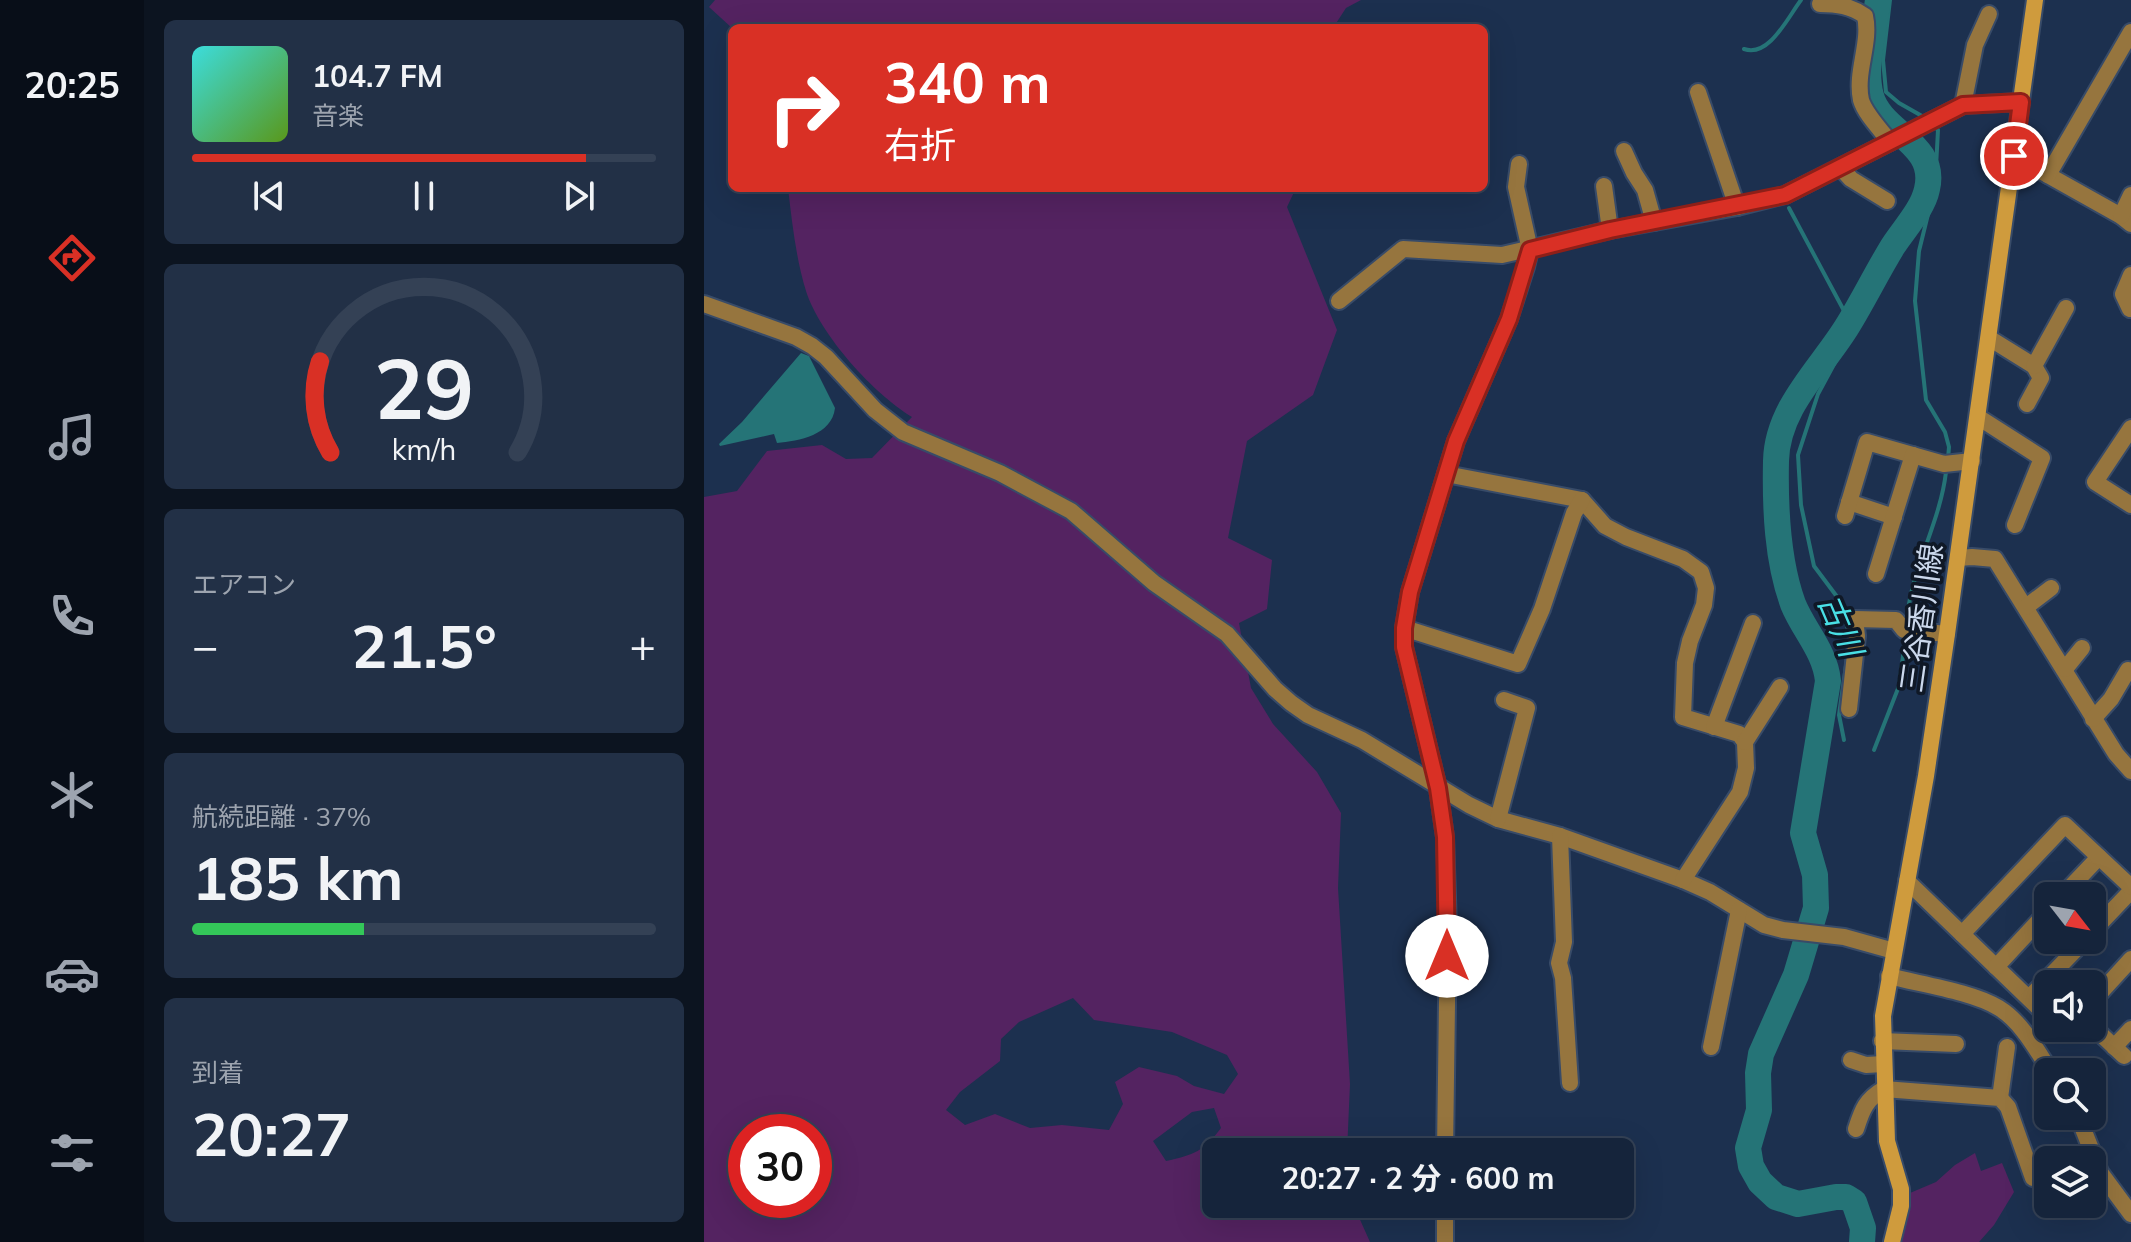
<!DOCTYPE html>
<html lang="ja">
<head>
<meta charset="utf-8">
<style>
	body { margin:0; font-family:Mulish,"Noto Sans JP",sans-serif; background:#223046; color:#f1f3f6; height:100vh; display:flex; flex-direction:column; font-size:30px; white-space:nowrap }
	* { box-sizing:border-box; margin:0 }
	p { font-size:26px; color:#9da4af }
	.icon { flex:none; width:44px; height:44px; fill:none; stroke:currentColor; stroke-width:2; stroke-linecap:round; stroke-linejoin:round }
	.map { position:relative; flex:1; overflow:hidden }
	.drawer { display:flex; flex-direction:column; gap:20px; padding:20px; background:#0c1420; width:560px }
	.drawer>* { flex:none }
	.guide { position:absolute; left:24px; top:24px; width:760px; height:168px; border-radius:12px; box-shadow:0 8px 32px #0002,0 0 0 2px #344155; background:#d93025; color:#fff; overflow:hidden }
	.needle { width:52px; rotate:121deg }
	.controls { position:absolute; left:1330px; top:882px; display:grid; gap:16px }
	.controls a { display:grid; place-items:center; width:72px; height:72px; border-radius:12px; background:#15243b; box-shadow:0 8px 32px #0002,0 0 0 2px #344155; font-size:40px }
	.speed { position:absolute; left:24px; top:1114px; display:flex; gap:16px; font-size:40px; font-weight:700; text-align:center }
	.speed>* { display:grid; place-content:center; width:104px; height:104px; border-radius:50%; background:#15243b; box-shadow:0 8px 32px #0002,0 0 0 2px #344155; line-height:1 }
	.speed .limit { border:12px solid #d22; background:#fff; color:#111 }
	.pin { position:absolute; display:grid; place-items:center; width:68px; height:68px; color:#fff; margin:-34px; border:4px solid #fff; border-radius:50%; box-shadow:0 2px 8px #0007 }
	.me { position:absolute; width:88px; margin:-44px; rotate:0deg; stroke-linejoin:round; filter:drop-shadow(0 0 6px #0008) }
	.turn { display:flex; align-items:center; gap:28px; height:168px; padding:0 24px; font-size:36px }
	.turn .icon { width:104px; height:104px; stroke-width:2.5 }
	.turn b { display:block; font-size:56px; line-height:68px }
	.big { font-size:60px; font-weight:700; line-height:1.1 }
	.drawer .widget { flex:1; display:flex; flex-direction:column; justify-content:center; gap:12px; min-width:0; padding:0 28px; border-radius:12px; background:#223046 }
	.drawer .dial { align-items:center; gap:0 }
	.dial svg { height:208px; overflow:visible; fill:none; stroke:#344155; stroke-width:7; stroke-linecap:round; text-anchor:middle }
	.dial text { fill:#f1f3f6; stroke:none }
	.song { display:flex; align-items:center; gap:24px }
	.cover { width:96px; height:96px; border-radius:12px; background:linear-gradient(135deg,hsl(180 70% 55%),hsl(90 70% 35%)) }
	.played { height:8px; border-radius:4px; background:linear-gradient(90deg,#d93025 85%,#344155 85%) }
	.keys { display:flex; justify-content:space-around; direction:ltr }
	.heat { display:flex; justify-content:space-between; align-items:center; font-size:44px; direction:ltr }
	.charge { height:12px; border-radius:6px; background:linear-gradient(90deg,#34c759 37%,#344155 0) }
	.trip { position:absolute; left:498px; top:1138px; width:432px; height:80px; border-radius:12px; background:#15243b; box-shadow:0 8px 32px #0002,0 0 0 2px #344155; font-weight:700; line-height:80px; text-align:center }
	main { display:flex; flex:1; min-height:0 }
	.tabs { display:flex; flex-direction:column; width:144px; justify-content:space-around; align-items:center; background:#080e18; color:#9da4af }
	.tabs .icon { width:56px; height:56px }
	.tabs .current { color:#d93025 }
	.tabs b { font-size:36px; color:#f1f3f6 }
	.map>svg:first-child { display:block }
	.green { fill:#542361; fill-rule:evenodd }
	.water { fill:#257477 }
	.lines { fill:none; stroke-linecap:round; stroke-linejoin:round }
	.stream { stroke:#257477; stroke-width:4 }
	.river { stroke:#257477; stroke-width:26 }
	.minor-casing { stroke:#384b68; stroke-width:20 }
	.secondary-casing { stroke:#384b68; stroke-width:20 }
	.minor { stroke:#96753e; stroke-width:16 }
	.secondary { stroke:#cf9b3d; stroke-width:16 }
	.route-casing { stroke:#8d1f18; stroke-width:20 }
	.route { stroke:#d93025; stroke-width:14 }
	.labels { text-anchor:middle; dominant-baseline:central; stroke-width:7; stroke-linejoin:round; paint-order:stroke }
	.street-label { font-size:30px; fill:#cbd8ec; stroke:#0f1826 }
	.water-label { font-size:32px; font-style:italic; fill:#49dfe5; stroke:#0f1826 }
</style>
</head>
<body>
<main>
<nav class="tabs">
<b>20:25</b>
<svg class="icon current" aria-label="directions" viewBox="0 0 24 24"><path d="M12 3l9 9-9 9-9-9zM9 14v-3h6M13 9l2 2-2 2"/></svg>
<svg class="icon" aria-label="music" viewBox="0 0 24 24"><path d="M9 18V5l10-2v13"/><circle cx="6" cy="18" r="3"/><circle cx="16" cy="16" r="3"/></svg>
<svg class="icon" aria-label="phone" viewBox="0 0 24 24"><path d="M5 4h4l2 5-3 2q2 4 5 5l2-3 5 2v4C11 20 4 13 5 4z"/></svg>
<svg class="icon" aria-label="climate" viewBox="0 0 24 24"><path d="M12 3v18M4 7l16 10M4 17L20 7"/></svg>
<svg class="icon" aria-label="car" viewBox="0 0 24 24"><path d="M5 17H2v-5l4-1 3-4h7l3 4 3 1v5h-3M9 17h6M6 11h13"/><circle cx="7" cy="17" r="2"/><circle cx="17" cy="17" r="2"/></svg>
<svg class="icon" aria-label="filters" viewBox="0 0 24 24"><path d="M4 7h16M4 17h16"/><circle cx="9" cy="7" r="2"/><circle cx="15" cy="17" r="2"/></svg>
</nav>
<section class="drawer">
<div class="widget">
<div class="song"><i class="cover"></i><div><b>104.7 FM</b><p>音楽</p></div></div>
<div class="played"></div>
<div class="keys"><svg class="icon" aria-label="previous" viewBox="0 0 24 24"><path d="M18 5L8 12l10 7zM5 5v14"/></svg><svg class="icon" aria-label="pause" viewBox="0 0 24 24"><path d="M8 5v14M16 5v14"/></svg><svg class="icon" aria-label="next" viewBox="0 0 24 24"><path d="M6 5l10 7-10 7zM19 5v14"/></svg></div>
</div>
<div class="widget dial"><svg viewBox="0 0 100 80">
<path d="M14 69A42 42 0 1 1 86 69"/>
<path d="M14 69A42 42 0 0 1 10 34" stroke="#d93025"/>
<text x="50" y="56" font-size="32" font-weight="700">29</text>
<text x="50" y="72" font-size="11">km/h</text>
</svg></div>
<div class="widget"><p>エアコン</p>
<div class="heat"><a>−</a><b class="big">21.5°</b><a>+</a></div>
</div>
<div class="widget"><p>航続距離 · 37%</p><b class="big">185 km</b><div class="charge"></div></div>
<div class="widget"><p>到着</p><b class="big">20:27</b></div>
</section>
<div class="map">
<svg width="1427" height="1242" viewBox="0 0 1427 1242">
	<rect width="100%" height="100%" fill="#1c304f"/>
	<g class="green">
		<path d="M11,0h646l-15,8 -13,20h-601l-23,-21z"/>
		<path d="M84,188h508l-9,19 50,123 -24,65 -66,46 -19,97 44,22 -5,49 -28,14 12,65 22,36 44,48 24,41 -3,75 12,196 -3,68h-131v52h137l17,38h-666v-745l33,-6 30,-40 55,-6 24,14 26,-1 40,-41c-38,-23 -92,-82 -106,-126 -10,-32 -14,-69 -18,-103zM369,998l21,22 78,12 55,23 11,19 -14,20 -30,-8 -17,-10 -38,-9 -24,15 8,22 -14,26 -47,-5 -32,3 -35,-14 -30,11 -19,-15 14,-18 40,-31 1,-22 18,-17zM510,1108l7,20c-17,23 -27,27 -55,33l-13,-20 39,-29zM42,1132h68v68h-68z"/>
		<path d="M1271,1153l6,18 21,-8 12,29 -20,33 -15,17h-80l12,-35 -1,-14 26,-11 19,-17z"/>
	</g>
	<path class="water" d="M97,353l8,3 26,52c-3,27 -36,33 -58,35l-3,-9 -54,12 -1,-2 23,-22z"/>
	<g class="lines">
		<g class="stream">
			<path d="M1186,0l-7,60 3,32 13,11 23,13"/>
			<path d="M1040,49c25,9 44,-32 57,-49"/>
			<path d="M1229,125l5,5 -3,56 -16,65 -4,50 11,99 19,32 4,15 -1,12"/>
			<path d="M1085,208l61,114 2,9 -34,63 -20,61 3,50 13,61 27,36 8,32"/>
			<path d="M1203,618c5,-51 33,-95 39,-146"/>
			<path d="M1140,740l-5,-25 9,-64"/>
			<path d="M1170,750l25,-64 6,-45"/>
		</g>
		<path class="river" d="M1158,1242l1,-14 -9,-26 -8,-5h-10l-38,7 -22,-7 -16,-15 -9,-16 -3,-18 11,-38 -1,-37 3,-19 35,-79 20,-67 -1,-33 -12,-42 25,-152c-3,-30 -24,-50 -35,-77 -16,-44 -18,-96 -17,-143 1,-54 46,-93 72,-136 16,-26 29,-53 45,-79 11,-17 30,-37 34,-57 11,-46 -46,-56 -56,-93 -8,-29 3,-67 7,-96"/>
		<g class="minor-casing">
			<g id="minor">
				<path d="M1116,4c17,0 31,2 45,12 6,27 -10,56 -4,84 4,14 20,30 29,42"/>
				<path d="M994,92l39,115"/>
				<path d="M1259,105l12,-60 14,-31"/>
				<path d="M920,151l10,22 11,17 9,32"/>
				<path d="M1310,156l107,60 10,8"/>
				<path d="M1137,168l10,11 36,22"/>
				<path d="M1344,175l83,-143"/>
				<path d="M900,186l6,44"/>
				<path d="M1417,216l10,-21"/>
				<path d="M635,301l64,-52 99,6 108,-25 127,-23 48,-12 178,-90 58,-3"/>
				<path d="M0,304l92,33 16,9 14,11 49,53 28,22 97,41 71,38 83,72 73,51 48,55 16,14 17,12 54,25 107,65 29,14 62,17 123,44 27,12 54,33 19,5 61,7 50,14"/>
				<path d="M1426,309l-7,-15 8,-19"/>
				<path d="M1285,338l45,28 7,12 -14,26"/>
				<path d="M1330,366l32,-58"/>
				<path d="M1274,417l64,41 -27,67"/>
				<path d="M1427,428l-36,54 36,23"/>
				<path d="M742,474l136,26 23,26 21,11 57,22 18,13 5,16 -2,17 -14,36 -5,22 -2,54 56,17 6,8 1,26 -6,24 -57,88"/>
				<path d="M1145,502l45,15"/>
				<path d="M1141,516l22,-74 77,22 28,-3"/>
				<path d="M1254,558l14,-1 23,2 121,195 15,17"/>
				<path d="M1172,574l37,-119"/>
				<path d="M1322,607l25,-19"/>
				<path d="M700,628l114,36 24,-55 32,-96 8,-13"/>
				<path d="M1361,669l17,-21"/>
				<path d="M1145,709l8,-73 -2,-17 41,1 8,10 43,4"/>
				<path d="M1389,719l18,-20 17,-29"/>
				<path d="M1010,727l39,-104"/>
				<path d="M1041,742l35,-55"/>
				<path d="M794,819l29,-111 -23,-8"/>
				<path d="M856,836l4,106 -5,21 4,15 7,105"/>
				<path d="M1203,881l141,136"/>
				<path d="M1358,896l37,-39"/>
				<path d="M1388,932l39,-41"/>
				<path d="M1258,934l103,-109 66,62"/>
				<path d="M1292,967l52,-56"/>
				<path d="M1185,976c30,8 85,16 110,32 23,14 38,43 52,64"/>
				<path d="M1325,998l56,-58"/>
				<path d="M1388,1002l39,-43"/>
				<path d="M1388,1026l32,30"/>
				<path d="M1178,1041l74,3"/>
				<path d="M1007,1047l28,-137"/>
				<path d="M1410,1047l17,-18"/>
				<path d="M1147,1060l15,5 17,-1"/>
				<path d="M1296,1098l7,-51"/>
				<path d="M1374,1116l22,56 31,42"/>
				<path d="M1152,1129c6,-19 10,-30 28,-40l116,9 8,9 25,71"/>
				<path d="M741,1152l3,-224 -3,-91 -7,-49 -34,-141v-19l6,-36 46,-151 53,-122 17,-52 4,-17 -14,-63 3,-23"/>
				<path d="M741,1204v38"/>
			</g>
		</g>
		<g class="secondary-casing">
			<path id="secondary" d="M1188,1242l9,-36v-17l-14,-48 -4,-125 43,-240 21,-142 88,-634"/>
		</g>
		<use href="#minor" class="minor"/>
		<use href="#secondary" class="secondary"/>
	</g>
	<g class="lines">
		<g class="route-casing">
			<path id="route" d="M743,956l-2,-119 -7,-49 -34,-141v-19l6,-36 46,-151 53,-122 21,-69 80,-20 175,-35 178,-90 58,-3 -7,54"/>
		</g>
		<use href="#route" class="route"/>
	</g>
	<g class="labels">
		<g class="street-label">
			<text transform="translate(1217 618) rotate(-82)">三谷香川線</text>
		</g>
		<g class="water-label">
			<text transform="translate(1137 625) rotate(67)">古川</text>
		</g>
	</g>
</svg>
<div class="controls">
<a><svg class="needle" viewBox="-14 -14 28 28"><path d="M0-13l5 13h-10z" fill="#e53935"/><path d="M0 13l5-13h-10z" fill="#9da4af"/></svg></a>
<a><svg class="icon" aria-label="sound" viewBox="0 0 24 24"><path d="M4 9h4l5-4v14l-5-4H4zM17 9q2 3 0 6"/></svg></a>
<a><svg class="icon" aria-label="search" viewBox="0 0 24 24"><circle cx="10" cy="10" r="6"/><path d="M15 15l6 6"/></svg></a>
<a><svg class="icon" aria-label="layers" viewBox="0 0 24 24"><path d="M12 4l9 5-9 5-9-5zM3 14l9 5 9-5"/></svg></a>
</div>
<div class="speed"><div class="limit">30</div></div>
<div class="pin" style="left:1310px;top:156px;background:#d93025"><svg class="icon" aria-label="arrive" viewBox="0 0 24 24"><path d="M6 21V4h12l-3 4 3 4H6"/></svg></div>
<svg class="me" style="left:743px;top:956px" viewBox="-20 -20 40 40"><circle r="19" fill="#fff"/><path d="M0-13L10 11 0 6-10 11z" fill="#d93025"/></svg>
<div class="trip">20:27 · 2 分 · 600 m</div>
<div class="guide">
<div class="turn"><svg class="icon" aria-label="right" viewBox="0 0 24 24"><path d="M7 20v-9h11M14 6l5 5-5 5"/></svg><div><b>340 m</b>右折</div></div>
</div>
</div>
</main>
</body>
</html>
